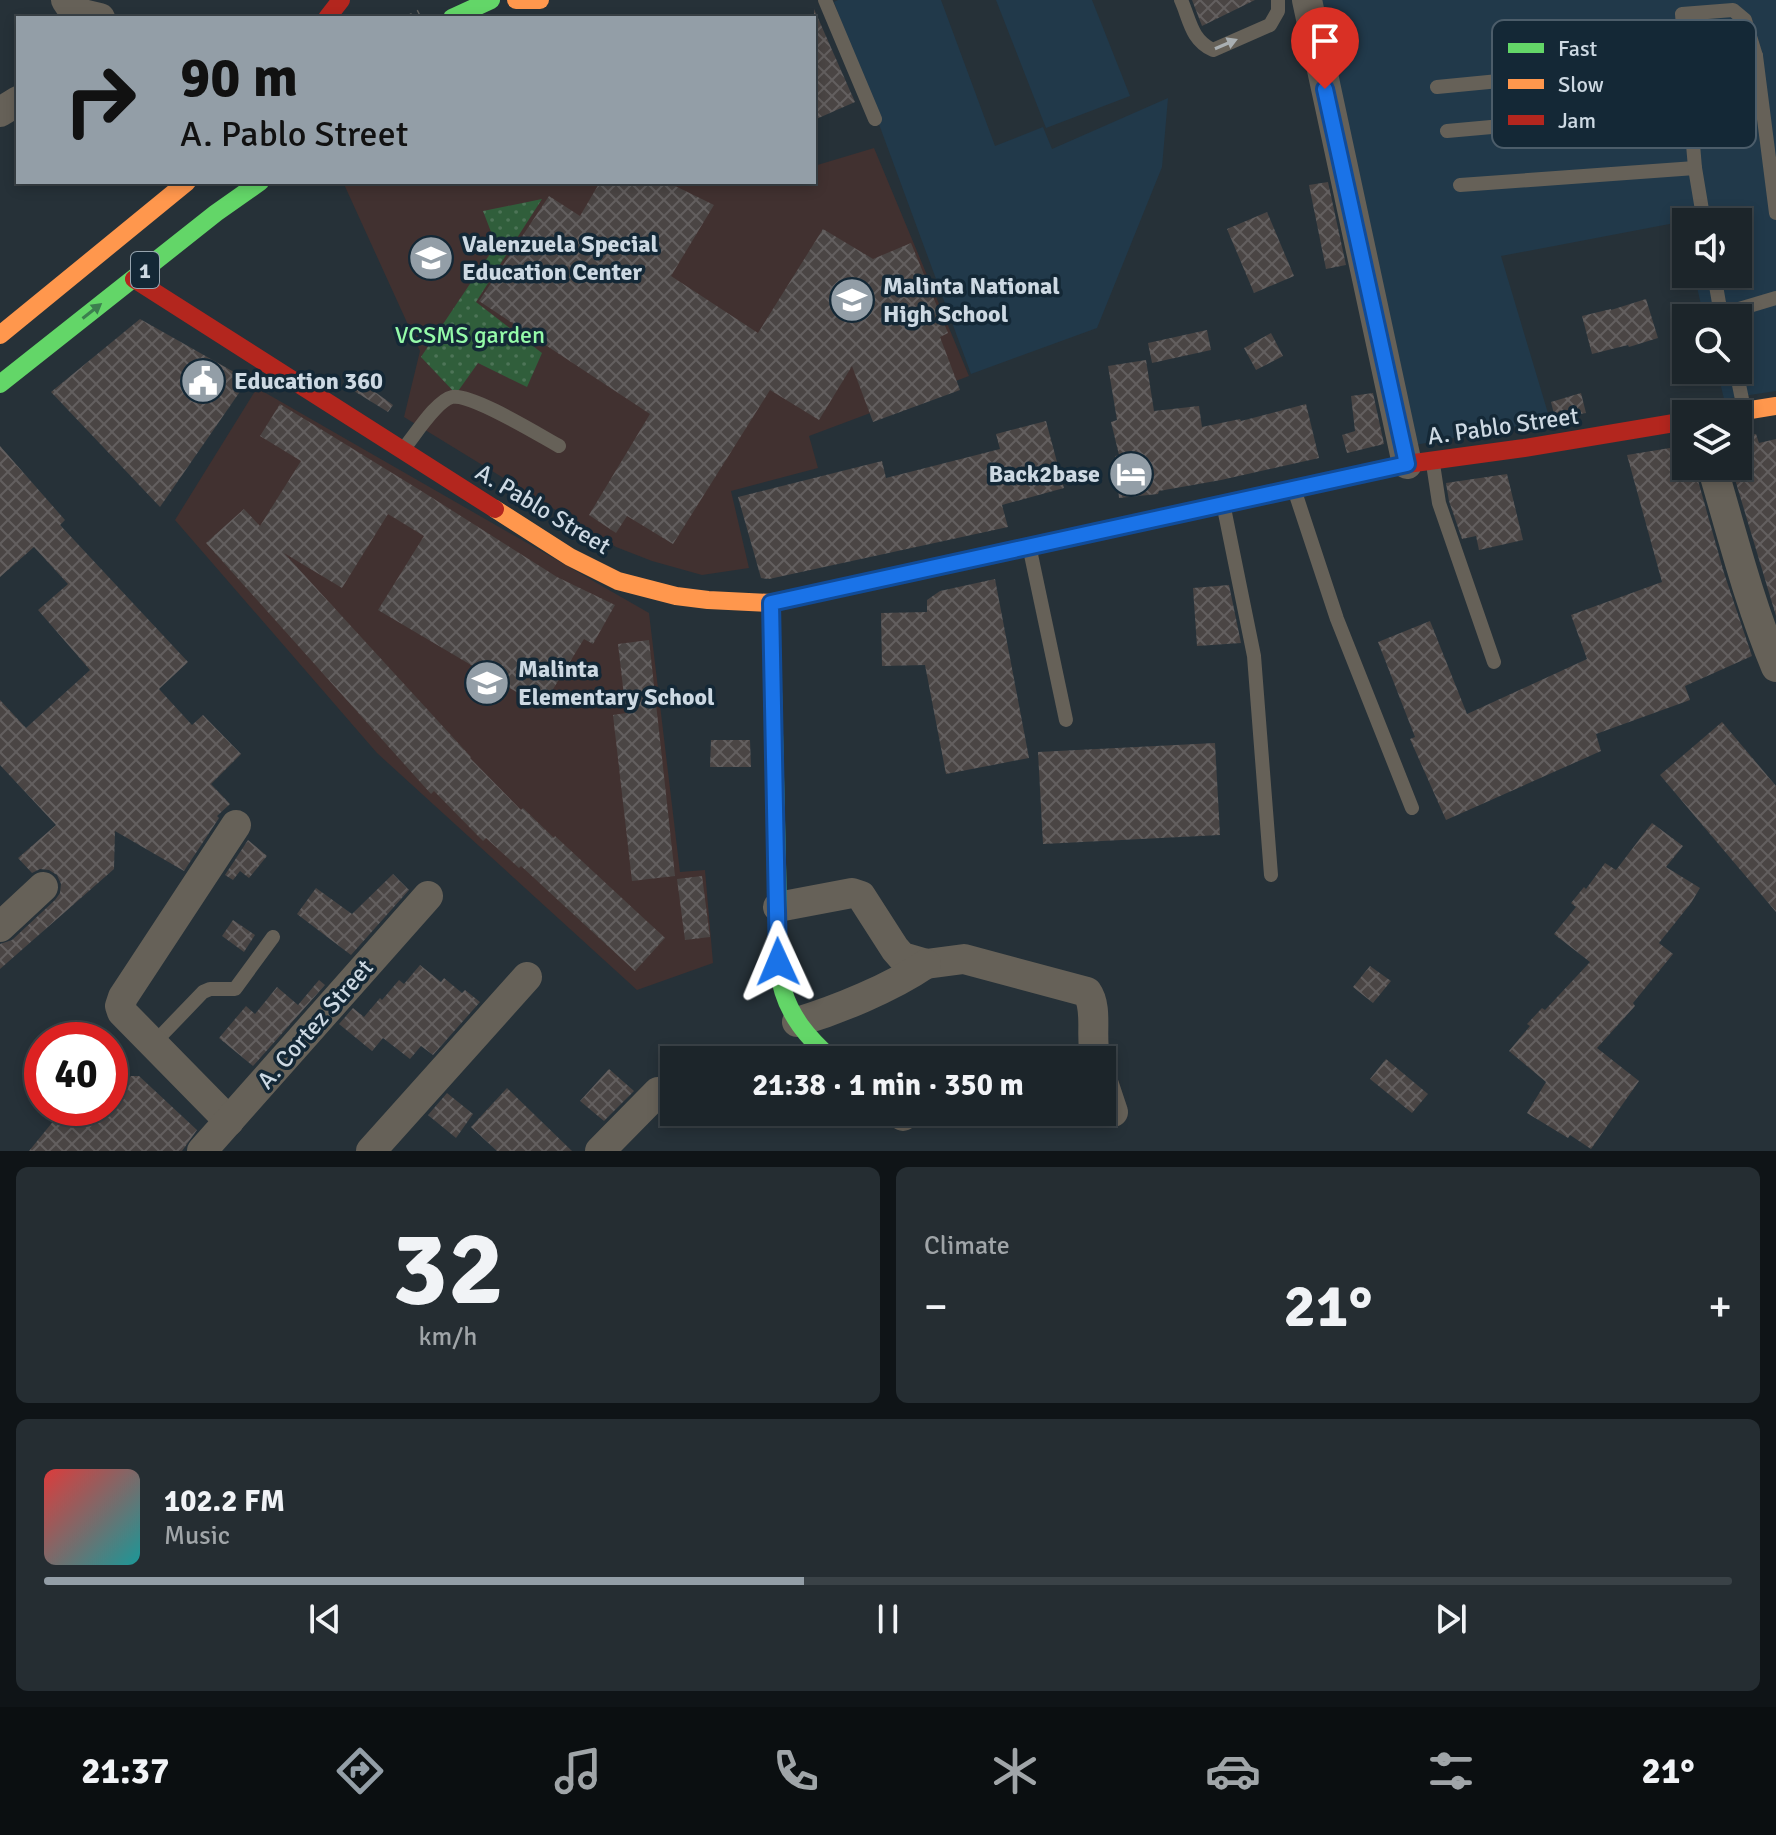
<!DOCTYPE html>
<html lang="en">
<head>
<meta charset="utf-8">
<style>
	body { margin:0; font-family:Signika,sans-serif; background:#252d32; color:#f1f3f6; height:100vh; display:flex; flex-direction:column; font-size:30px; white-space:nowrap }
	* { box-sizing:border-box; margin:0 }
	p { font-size:26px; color:#a0a5a8 }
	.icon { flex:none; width:44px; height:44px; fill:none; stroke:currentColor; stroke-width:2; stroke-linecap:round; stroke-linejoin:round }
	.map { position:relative; height:1151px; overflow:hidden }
	.side { display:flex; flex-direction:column; gap:16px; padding:16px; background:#0f1417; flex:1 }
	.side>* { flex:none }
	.hud { position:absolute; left:16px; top:16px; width:800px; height:168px; border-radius:0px; box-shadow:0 4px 12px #0003,0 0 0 2px #3a4247; background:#939ea7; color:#111; overflow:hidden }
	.fabs { position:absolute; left:1672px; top:208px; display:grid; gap:16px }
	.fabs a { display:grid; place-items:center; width:80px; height:80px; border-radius:0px; background:#1c252a; box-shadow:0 4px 12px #0003,0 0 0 2px #3a4247; font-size:40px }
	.speed { position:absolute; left:24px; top:1022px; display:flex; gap:16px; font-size:40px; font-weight:700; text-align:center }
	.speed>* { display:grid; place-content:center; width:104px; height:104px; border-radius:50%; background:#1c252a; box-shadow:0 4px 12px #0003,0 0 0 2px #3a4247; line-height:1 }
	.speed .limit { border:12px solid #d22; background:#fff; color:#111 }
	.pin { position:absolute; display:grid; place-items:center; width:68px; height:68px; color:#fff; margin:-82px -34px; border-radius:50% 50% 50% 0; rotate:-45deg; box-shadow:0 0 8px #0007 }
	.pin .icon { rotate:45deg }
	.me { position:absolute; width:88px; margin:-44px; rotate:359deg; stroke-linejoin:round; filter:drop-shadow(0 0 6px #0008) }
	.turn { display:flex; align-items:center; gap:28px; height:168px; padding:0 32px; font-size:36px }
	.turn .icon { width:104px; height:104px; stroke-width:2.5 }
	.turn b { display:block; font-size:56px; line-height:68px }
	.big { font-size:60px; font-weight:700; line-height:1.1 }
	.side .card { flex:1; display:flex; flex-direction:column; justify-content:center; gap:12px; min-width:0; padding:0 28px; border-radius:12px; background:#252d32 }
	.side .dial { align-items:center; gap:0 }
	.dial b { font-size:104px; line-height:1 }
	.song { display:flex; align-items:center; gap:24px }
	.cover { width:96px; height:96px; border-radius:12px; background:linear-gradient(135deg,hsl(0 70% 55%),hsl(180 70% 35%)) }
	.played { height:8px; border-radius:4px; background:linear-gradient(90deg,#939ea7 45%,#3a4247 45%) }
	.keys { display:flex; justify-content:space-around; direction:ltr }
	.heat { display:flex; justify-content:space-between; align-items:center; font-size:44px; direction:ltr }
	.side .tiles { flex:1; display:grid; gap:16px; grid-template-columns:1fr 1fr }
	.card:last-child { grid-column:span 2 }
	.trip { position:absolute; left:660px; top:1046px; width:456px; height:80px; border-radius:0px; background:#1c252a; box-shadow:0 4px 12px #0003,0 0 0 2px #3a4247; font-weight:700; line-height:80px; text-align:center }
	.tabs { display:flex; height:128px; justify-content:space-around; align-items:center; background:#0b0f11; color:#a0a5a8 }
	.tabs .icon { width:56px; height:56px }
	.tabs .selected { color:#939ea7 }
	.tabs b { font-size:36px; color:#f1f3f6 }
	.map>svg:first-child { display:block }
	.built { fill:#21394a }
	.education { fill:#413130 }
	.park { fill:url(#park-dots) }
	.building { fill:url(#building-cross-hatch) }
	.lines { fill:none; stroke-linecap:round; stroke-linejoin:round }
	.path { stroke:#62625f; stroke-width:5; stroke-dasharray:6 6; stroke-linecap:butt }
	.lane { stroke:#666158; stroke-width:14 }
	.street { stroke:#666158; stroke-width:30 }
	.fast { stroke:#63d668; stroke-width:18 }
	.slow { stroke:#ff974d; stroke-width:18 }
	.jam { stroke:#b3261e; stroke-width:18 }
	.oneway { fill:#a9afb2 }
	.oneway2 { fill:#3c7f4f }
	.route-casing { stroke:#114b97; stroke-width:20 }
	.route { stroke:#1a73e8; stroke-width:14 }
	.labels { text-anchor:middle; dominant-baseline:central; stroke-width:7; stroke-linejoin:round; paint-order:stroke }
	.shield { fill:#142836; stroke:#96a4af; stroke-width:2 }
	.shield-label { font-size:22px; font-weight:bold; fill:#cdd9e3 }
	.poi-label { font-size:24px; font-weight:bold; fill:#cdd9e3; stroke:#142836; text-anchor:start }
	.park-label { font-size:24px; fill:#95fba9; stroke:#142836 }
	.street-label { font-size:24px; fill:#cdd9e3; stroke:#142836 }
	.key { fill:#142836; stroke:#4c5d6a; stroke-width:2 }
	.key-label { font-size:22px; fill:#cdd9e3 }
</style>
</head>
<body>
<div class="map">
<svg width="1776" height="1151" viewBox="0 0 1776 1151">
	<defs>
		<pattern id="park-dots" width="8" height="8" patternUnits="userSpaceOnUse" patternTransform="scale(2)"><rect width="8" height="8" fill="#305e3b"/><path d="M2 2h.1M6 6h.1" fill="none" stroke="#4d7457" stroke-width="1.8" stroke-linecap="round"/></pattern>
		<pattern id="building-cross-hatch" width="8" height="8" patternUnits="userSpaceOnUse" patternTransform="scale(2)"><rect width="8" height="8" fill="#4a4544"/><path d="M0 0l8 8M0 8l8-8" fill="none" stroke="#635f5f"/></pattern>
	</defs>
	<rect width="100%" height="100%" fill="#263138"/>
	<g class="built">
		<path d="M838,0h103l54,146 48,-19 9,22 116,-51 -6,69 -65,161 -126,46 -137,-372z"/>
		<path d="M996,0h96l38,96 -84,32z"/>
		<path d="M1312,0h464v391l-52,8 -7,-29h21v-52h-34l-10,-44h44v-52h-52v20l-6,-20 -179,34 49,164 -135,25z"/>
	</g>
	<g class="education">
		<path d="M874,148l95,228 -160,60 9,32 -87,23 18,77 -47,7 -50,-14 -36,-14 -212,-130 16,-66 -77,-169h471v-16z"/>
		<path d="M257,388l392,225 31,259 25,-2 8,93 -76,27 -260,-237 -202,-233z"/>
	</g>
	<path class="park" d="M542,199l-66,103 66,51 -15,34 -49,-24 -22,31 -35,-37 75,-112 -13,-34z"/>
	<g class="building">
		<path d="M1192,0h63l-53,26z"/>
		<path d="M814,9l41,93 -41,18z"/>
		<path d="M600,182h67l47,23 -43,71 87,57 65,-104 50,30 38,-16 37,90 -8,4 20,53 -87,32 -21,-56 -33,54 -49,-30 -97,154 -46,-28 -11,17 -27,-18 61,-101 -171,-113 70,-105 31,20z"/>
		<path d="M1328,182l18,83 -20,4 -17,-84z"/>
		<path d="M1267,212l27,64 -40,17 -27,-64z"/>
		<path d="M1646,299l12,39 -29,9 -1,-2 -36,9 -10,-38 29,-7v1z"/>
		<path d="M140,319l108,61 -88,127 -109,-115z"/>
		<path d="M1207,330l4,20 -59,13 -4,-20z"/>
		<path d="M1271,333l12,23 -27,14 -12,-22z"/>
		<path d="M1146,360l8,51 45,-5 3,21 38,-8 1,2 65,-17 13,54 -98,22 -62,11 -1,3 -39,4 -4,-42 4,-1 -8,-33 6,-2 -9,-54z"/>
		<path d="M360,381l33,24 -5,7 -34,-21z"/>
		<path d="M1373,393l11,51 -37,9 -5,-18 13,-4 -4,-35z"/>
		<path d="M1581,393l5,20 -31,5 -4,-16z"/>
		<path d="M280,404l143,88 134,85 58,28 -22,39 -9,-5 -42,68 -164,-97 46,-74 -36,-22 -46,74 -58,-35 187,204 -1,1 51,52 2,-2 31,30 1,-2 110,102 -30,33 -114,-105 -2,2 -33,-30 -3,3 -49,-50 -3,3 -225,-251 38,-34 16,17 41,-65 -41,-25z"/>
		<path d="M1046,421l18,67 -62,17 6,22 -239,52 -8,-1 -23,-81 144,-36 4,17 114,-29 -4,-15z"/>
		<path d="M1756,434l3,9 17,-4v177l-45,-150h7v-30z"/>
		<path d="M0,446l65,74 -5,5 128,137 -29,27 33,36 11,-10 38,39 -30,30 19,20 -13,12 2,2 -35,53 -69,-40 -1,38 -114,100v-25l12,-4 43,-40 5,-7 1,-9 -4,-9 -8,-5 -9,-1 -8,4 -14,-15 38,-33 -56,-60v-65l26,28 64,-58 -52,-60 30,-26 -34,-37 -34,30z"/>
		<path d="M1682,446l4,20h8l30,107 28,83 -67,30 5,14 -94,34 5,17 -155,69 -36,-81 5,-2 -37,-95 52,-21 37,93 120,-55 -16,-44 91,-33 -35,-127z"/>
		<path d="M1507,474l16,66 -44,10 -3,-14 -14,3 -13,-38 -3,-18z"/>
		<path d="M995,579l34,179 -83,16 -21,-109 -43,1 -1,-53 46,-1v-12l13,-9z"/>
		<path d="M1229,585l12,58 -44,3 -4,-58z"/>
		<path d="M649,640l26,236 -43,5 -19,-166 13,-2 -8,-69z"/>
		<path d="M1722,722l54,64v126l-116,-137z"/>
		<path d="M711,740h39l1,27h-41z"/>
		<path d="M1215,743l5,92 -177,9 -5,-92z"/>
		<path d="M1652,823l31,23 -17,21 34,21 -9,15 -32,40 14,11 -40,49 2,3 -38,42 42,33 -48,68 -21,-14 -2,3 -41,-25 19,-31 -37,-31 21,-25 -3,-2 15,-16 3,2 45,-48 -36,-28 22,-27 -5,-4 13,-16 2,2 19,-26 11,7z"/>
		<path d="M248,840l19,16 -18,22 -9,-7 -7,9 -8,-5z"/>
		<path d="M393,874l16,16 -58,65 -54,-41 19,-26 36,26z"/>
		<path d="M702,876l8,61 -25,3 -8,-61z"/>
		<path d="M233,920l22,15 -11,17 -22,-16z"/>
		<path d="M420,965l21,17 3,-4 18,15 3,-3 15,12 -47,53 -12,-9 -11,13 -27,-21 -11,13 -33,-27 14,-16 11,9 16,-19 2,2 17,-20 5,4z"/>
		<path d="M1370,966l21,15 -18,22 -20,-16z"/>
		<path d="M319,980l6,5 -72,81 -34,-28 27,-32 9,8 22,-27 21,18z"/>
		<path d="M1386,1059l42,35 -16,19 -42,-34z"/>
		<path d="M609,1069l25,22 -30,30 -24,-20z"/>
		<path d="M131,1076h8l58,54 -15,21h-153l35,-43h46v-6z"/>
		<path d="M507,1088l65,63h-75l-26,-24z"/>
		<path d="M447,1093l26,21 -17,24 -28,-23z"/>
	</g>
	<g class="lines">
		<path class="path" d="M407,18l12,-6"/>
		<g class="lane">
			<path d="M825,0l50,119"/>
			<path d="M1181,0c9,20 10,40 32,50l57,-25 8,-14v-11"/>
			<path d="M1437,87l319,-31"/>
			<path d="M1447,131l243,-22"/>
			<path d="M1460,185l235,-17"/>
			<path d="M1704,222l-9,-54 -13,-154 51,-4 12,10 11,36 20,157"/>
			<path d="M1714,274l5,29 5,13"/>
			<path d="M1722,308l7,4 47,-14"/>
			<path d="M1736,370l8,39"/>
			<path d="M405,447c10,-12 32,-47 47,-50 19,-4 87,38 107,49"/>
			<path d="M1433,464l6,39 55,159"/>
			<path d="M1295,492l42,127 75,189"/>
			<path d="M1224,508l30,148 17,219"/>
			<path d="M1030,550l36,170"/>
			<path d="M153,1044l50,-52 7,-3h25l38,-52"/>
		</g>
		<g class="street">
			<path d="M66,0l8,12 26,6"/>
			<path d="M1307,0l100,464"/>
			<path d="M0,112l18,-11"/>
			<path d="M1712,466c20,68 37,136 64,201"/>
			<path d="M778,907l74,-14 9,3 34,53 7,8 24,7 38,-5 123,33c12,17 2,47 9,68"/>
			<path d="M0,927l43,-40"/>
			<path d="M797,1022c40,-12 94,-34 129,-58"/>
			<path d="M1102,1079l11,33"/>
			<path d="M899,1112l4,4"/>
			<path d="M229,1121l-107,-109 -2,-6 3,-9 113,-172"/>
			<path d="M202,1151l226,-255"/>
			<path d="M371,1151l156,-174"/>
			<path d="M600,1151l58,-59"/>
		</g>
		<g class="fast">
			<path d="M452,18l39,-18"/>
			<path d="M0,384l216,-171 44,-31"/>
			<path d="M771,603l7,304c-3,71 -1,104 55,153"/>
		</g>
		<g class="slow">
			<path d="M516,0h24"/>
			<path d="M0,335l187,-153"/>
			<path d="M1726,414l50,-8"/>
			<path d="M495,509l75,48 48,24 58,15 32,4 63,3 321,-70"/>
		</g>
		<g class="jam">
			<path d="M327,18l14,-18"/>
			<path d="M134,279l361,230"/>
			<path d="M1092,533l315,-69 117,-16 162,-27"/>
		</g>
	</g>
	<defs><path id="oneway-solid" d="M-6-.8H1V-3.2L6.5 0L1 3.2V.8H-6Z" transform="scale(2)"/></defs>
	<use class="oneway" href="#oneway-solid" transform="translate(1226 44) rotate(-23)"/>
	<use class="oneway2" href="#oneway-solid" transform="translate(92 311) rotate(-38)"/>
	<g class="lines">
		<g class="route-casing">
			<path id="route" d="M778,962l-7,-359 636,-139 -82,-375"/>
		</g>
		<use href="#route" class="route"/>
	</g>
	<defs>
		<g id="school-disc" transform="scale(2.3)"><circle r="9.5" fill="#939ea7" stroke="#142836"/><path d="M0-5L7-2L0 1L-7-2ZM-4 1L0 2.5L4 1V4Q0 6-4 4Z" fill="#fff"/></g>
		<g id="civic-disc" transform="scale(2.3)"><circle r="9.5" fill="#939ea7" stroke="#142836"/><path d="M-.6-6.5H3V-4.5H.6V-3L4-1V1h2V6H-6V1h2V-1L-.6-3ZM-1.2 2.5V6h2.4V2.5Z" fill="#fff"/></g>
		<g id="hotel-disc" transform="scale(2.3)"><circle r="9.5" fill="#939ea7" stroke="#142836"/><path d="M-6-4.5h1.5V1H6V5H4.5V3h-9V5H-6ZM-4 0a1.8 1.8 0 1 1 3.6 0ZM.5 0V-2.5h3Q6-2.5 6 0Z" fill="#fff"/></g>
	</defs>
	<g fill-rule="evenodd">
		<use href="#school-disc" x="431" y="258"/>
		<use href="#school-disc" x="852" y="300"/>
		<use href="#civic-disc" x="203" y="381"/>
		<use href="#hotel-disc" x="1131" y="474"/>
		<use href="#school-disc" x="487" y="683"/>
	</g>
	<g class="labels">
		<rect class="shield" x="131" y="252" width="28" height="36" rx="6"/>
		<g class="shield-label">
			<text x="145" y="270">1</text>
		</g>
		<g class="poi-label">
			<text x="462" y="244">Valenzuela Special<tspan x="462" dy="28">Education Center</tspan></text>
			<text x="883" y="286">Malinta National<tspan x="883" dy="28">High School</tspan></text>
			<text x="234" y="381">Education 360</text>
			<text x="1100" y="474" text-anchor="end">Back2base</text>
			<text x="518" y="669">Malinta<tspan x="518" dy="28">Elementary School</tspan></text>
		</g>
		<g class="park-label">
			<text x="470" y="335">VCSMS garden</text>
		</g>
		<g class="street-label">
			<text transform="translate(1503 426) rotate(-8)">A. Pablo Street</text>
			<text transform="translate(543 509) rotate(31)">A. Pablo Street</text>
			<text transform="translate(315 1024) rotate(-49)">A. Cortez Street</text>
		</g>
	</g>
	<rect x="1492" y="20" width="264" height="128" rx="12" class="key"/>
	<rect x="1508" y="43" width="36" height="10" fill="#63d668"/>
	<rect x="1508" y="79" width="36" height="10" fill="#ff974d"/>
	<rect x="1508" y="115" width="36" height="10" fill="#b3261e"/>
	<g class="key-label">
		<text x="1558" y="56">Fast</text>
		<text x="1558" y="92">Slow</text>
		<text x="1558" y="128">Jam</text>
	</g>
</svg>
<div class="fabs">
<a><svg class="icon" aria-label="sound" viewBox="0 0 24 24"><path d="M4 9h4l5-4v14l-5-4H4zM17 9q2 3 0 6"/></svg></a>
<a><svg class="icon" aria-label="search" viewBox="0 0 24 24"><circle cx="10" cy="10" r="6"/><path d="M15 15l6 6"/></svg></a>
<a><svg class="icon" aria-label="layers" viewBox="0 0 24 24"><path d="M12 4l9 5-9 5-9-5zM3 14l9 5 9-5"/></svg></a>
</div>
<div class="speed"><div class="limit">40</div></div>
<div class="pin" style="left:1325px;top:89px;background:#d93025"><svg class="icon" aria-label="arrive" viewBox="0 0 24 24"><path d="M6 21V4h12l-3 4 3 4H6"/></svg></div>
<svg class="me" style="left:778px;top:962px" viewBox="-20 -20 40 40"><path d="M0-17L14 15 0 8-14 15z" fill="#1a73e8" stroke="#fff" stroke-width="4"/></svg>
<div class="trip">21:38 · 1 min · 350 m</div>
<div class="hud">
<div class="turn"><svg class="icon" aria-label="right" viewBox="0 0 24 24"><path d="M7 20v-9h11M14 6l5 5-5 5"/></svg><div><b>90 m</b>A. Pablo Street</div></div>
</div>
</div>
<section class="side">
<div class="tiles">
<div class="card dial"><b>32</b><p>km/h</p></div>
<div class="card"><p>Climate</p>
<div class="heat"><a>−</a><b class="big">21°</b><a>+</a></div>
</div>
<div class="card">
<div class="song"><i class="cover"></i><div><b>102.2 FM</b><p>Music</p></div></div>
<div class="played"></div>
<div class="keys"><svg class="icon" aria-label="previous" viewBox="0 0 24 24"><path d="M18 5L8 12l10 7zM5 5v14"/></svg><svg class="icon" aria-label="pause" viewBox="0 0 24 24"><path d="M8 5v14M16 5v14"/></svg><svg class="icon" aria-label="next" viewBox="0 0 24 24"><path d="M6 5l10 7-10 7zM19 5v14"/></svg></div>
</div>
</div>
</section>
<nav class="tabs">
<b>21:37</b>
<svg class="icon selected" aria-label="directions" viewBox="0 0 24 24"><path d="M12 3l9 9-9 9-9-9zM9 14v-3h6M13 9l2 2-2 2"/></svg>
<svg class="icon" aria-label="music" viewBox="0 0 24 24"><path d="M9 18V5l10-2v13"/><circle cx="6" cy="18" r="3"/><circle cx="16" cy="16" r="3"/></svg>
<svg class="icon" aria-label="phone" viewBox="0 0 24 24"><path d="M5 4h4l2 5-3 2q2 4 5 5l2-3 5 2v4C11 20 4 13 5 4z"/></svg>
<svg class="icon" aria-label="climate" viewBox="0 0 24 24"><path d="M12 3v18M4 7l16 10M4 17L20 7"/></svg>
<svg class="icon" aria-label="car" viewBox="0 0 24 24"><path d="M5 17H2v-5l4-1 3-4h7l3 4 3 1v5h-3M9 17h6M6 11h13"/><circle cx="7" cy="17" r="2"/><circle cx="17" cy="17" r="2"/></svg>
<svg class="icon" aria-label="filters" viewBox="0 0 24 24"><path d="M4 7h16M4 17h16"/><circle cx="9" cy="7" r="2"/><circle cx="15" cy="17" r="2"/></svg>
<b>21°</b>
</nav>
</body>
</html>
